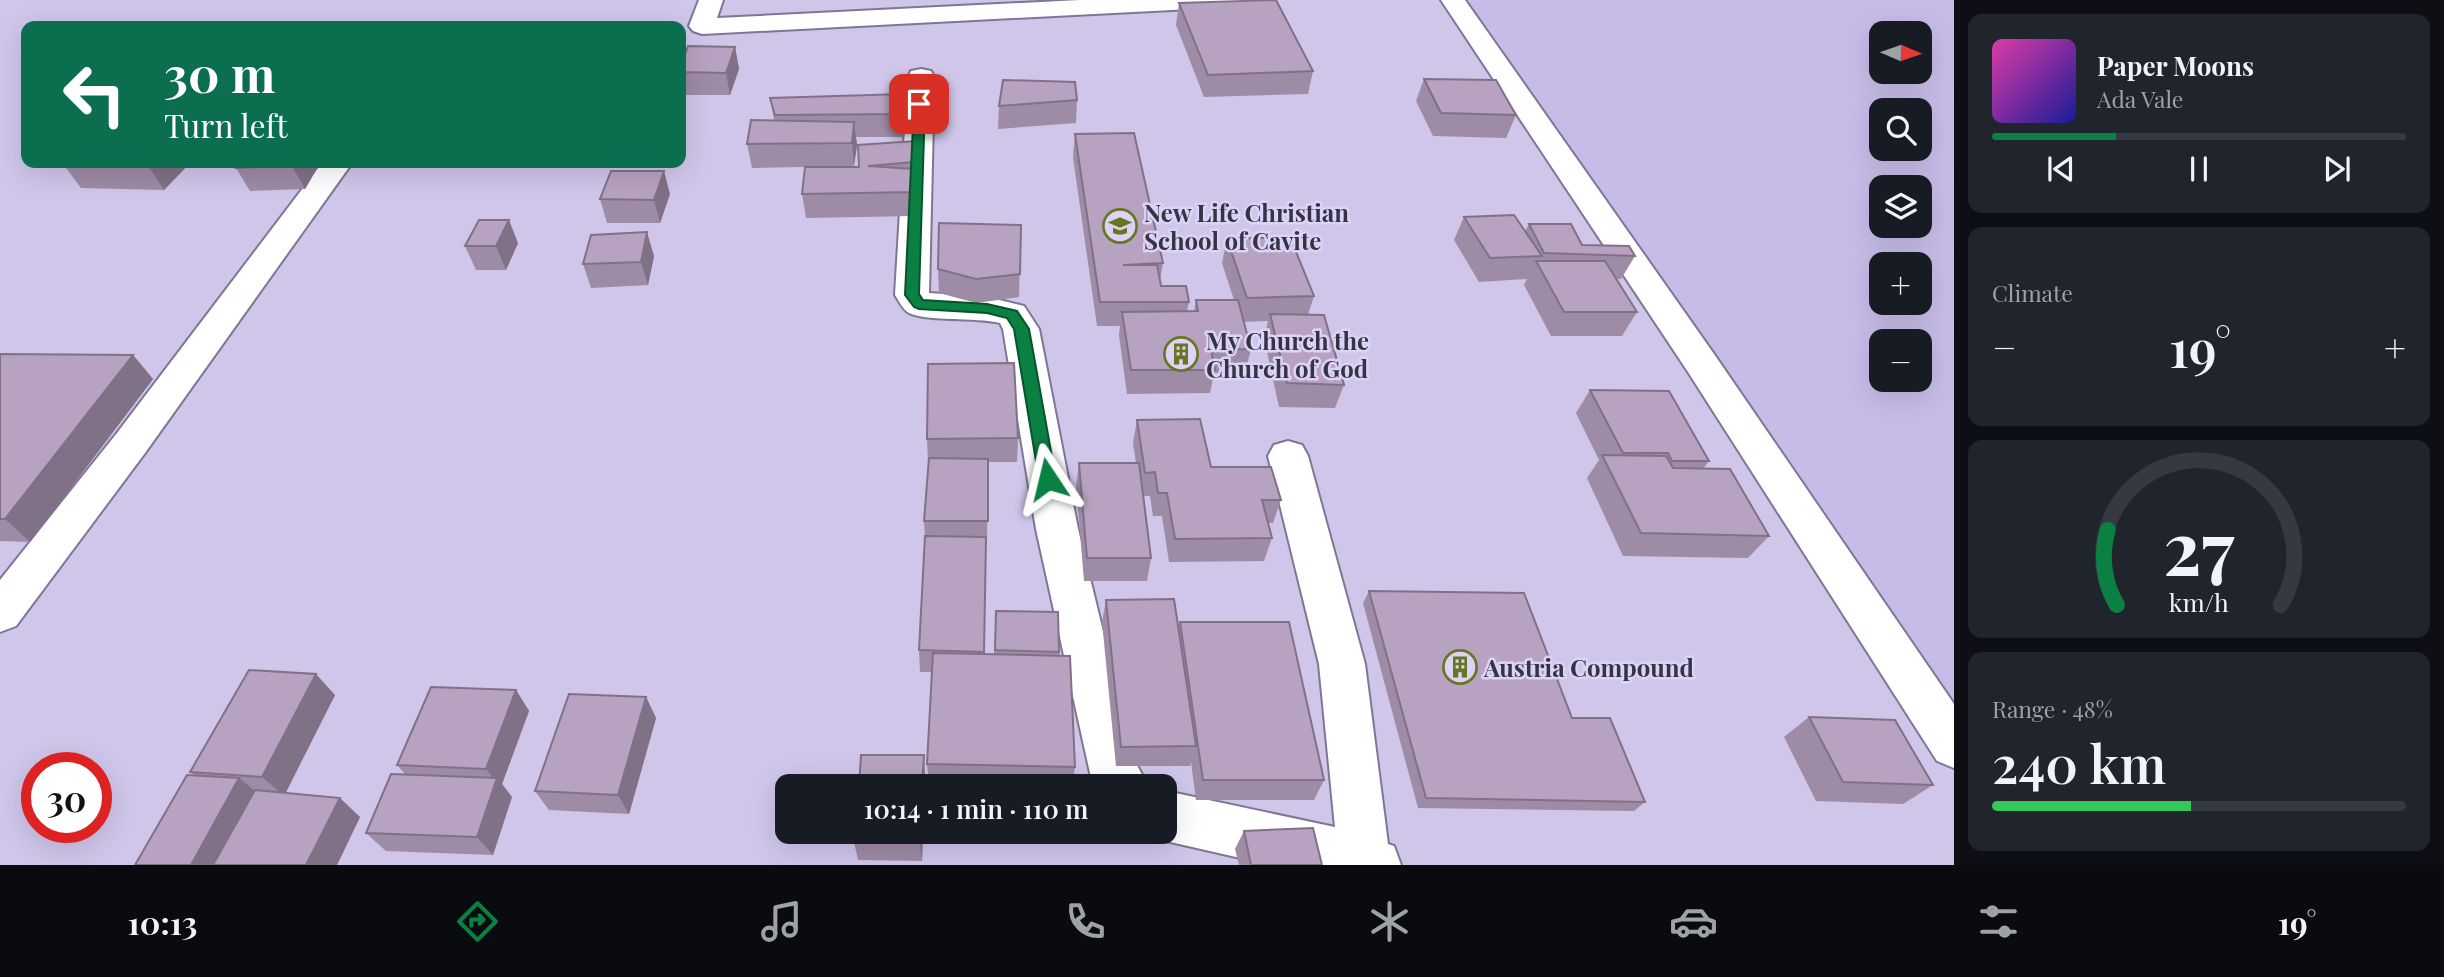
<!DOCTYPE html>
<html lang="en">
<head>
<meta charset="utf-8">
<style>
	body { margin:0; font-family:"Playfair Display",serif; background:#20242c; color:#f1f3f6; height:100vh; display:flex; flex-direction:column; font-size:26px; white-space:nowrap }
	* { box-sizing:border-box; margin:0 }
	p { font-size:23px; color:#9ea1a6 }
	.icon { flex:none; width:38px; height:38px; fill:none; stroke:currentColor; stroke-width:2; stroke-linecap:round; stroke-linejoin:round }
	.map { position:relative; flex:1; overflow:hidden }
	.side { display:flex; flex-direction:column; gap:14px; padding:14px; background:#0d0f14; width:490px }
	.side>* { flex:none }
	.banner { position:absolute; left:21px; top:21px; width:665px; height:147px; border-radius:14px; box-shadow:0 7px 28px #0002; background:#0b6e4f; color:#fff; overflow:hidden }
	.needle { width:46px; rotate:92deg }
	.fabs { position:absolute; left:1869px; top:21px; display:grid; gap:14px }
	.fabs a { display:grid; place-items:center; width:63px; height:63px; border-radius:14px; background:#171b24; box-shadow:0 7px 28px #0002; font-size:35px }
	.speed { position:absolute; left:21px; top:752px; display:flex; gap:14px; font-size:35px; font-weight:700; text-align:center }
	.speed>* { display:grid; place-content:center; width:91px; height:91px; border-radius:50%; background:#171b24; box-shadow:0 7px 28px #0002; line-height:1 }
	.speed .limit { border:10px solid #d22; background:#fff; color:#111 }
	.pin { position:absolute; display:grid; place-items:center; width:60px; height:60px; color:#fff; margin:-30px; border-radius:14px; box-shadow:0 4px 10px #0006 }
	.me { position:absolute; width:77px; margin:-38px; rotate:350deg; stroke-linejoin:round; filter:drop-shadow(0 0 5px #0008) }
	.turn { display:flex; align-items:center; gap:24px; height:147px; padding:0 28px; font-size:32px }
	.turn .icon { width:91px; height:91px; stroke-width:2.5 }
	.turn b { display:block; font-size:49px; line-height:60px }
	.big { font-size:52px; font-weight:600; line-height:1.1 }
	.side .tile { flex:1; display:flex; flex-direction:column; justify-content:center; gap:10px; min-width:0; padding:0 24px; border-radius:14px; background:#20242c }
	.side .dial { align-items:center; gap:0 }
	.dial svg { height:182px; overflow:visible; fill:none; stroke:#363941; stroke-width:7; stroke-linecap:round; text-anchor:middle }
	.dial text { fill:#f1f3f6; stroke:none }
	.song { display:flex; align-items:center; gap:21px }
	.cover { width:84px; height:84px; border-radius:10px; background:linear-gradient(135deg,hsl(320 70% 55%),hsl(240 70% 35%)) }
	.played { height:7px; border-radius:4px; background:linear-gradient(90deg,#0b8043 30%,#363941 30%) }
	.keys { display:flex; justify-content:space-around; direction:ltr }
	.heat { display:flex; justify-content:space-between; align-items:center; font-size:38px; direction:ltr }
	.charge { height:10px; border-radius:5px; background:linear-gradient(90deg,#34c759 48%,#363941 0) }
	.trip { position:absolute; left:775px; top:774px; width:402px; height:70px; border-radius:14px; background:#171b24; box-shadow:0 7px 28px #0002; font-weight:600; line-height:70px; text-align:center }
	.menu { display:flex; height:112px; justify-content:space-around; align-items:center; background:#090b0e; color:#9ea1a6 }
	.menu .icon { width:49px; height:49px }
	.menu .selected { color:#0b8043 }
	.menu b { font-size:32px; color:#f1f3f6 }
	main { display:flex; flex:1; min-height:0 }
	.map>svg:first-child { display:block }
	.built { fill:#c7bce7; fill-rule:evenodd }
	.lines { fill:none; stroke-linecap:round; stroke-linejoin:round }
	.minor-casing { stroke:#7f7697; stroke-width:4 }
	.minor { fill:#fff; fill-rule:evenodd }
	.wall { fill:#9e8ba6 }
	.shaded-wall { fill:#817187 }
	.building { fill:#b8a2c1; stroke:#817187; stroke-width:2 }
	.route { fill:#0b8043; stroke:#07532c; stroke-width:2 }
	.labels { text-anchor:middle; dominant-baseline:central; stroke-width:5; stroke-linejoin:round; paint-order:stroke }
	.poi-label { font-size:24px; font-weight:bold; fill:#373442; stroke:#dcd3f8; text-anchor:start }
</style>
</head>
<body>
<main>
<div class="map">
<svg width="1954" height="865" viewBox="0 0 1954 865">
	<rect width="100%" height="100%" fill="#cfc6ea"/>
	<path class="built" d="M1467,0h487v701zM1881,33h39v39h-39zM1881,110h39v39h-39zM1881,187h39v39h-39zM1881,264h39v39h-39zM1881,341h39v39h-39z"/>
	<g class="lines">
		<g class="minor-casing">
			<g id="minor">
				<path d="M699,0h24l-6,18 363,-18h163l-3,5 -9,2 -529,27 -9,-3 -4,-5z"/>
				<path d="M1441,0h24l249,354 240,350v64l-17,-7 -249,-389z"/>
				<path d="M921,69l10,2 3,6 -5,216 58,4 37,9 15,23 39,200 52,213 8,25 10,19h-54l-2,-4 -56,-253 -33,-200 -3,-6c-25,-6 -72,-1 -91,-10 -6,-3 -10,-12 -14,-18l13,-218 3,-6z"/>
				<path d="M322,163h30l-207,290 -129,173 -16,6v-52l117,-147z"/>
				<path d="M1288,441l14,4 6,11 57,208 23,180 6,2 7,19h-130l-105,-24 -19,-10h19v-40l169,36 -16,-163 -51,-208 6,-11z"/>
			</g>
		</g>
		<use href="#minor" class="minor"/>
	</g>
	<g class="wall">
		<path d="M1179,3l134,68 -5,23 -104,3 -28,-72z"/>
		<path d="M735,47l4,22 -9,26h-47l-2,-11v-18z"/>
		<path d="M1424,79l92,36 -10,23 -73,-2 -17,-35z"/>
		<path d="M904,94l1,23 -1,20h-48l1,8 -3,21 -102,2 -5,-24 27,-24 -4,-22z"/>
		<path d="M1077,100l-1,23 -78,6 1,-23z"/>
		<path d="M1075,134l88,129 -3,18 1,5 28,16 -2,9h7l2,-11h38l-12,-37 5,-24 87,57 -6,19 36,70 -9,23 -56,-1 -15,-69 4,-17 -24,1 7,27 -6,24h-31l-4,20 -83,1 -8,-59 1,-9h-23l-24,-169z"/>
		<path d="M915,141l1,23 -2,52 -108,2 -4,-24z"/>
		<path d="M190,163l-26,27 -83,-2 -18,-24z"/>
		<path d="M319,165l-14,24 -55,2 -14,-23z"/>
		<path d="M670,194l-10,29h-53l-7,-24z"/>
		<path d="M1464,217l61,14 4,-7 53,21 53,11 -14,23h-5l21,33 -15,24h-71l-27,-51 3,-6 -48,3 -25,-42z"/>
		<path d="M1021,225l-2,72 -43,6 -37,-10 -1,-24z"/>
		<path d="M518,243l-12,27h-30l-11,-24z"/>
		<path d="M654,256l-6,29 -57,3 -8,-24z"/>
		<path d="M0,354l133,1 20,24 -123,163 -30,-1z"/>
		<path d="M1590,390l119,71 -6,8 66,67 -21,22 -125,-2 -36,-78 12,-18 -23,-47z"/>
		<path d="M1137,420l74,47 70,33 -8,23h-5l4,15 -8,23 -95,1 -7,-46h-9l-3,-20h-6l7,62 -4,23h-63l-8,-95 3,-23h57l-3,-20z"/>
		<path d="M1018,438l-1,24h-29l-1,82h-1l-2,110h10l2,-43 63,41 16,115 -3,19 -143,-2 -2,-20 5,-92h-12l-1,-22 6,-110 -1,-19 4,-58 -1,-24z"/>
		<path d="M1369,591l276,211 -11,9 -216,-3 -55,-205z"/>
		<path d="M1106,600l72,28 2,-6 144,158 -10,20h-118l-5,-38 -1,4h-74l-14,-144z"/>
		<path d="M516,690l13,21 -27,73 10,13 -19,58 -107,-4 -20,-18 39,-59 -8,-9z"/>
		<path d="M335,695l-49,97 74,25 -23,48h-202l59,-90 -4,-3z"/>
		<path d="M646,697l10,21 -27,96 -80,-4 -14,-19z"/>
		<path d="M1809,717l124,68 -30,19 -87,-3 -32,-64z"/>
		<path d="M855,831h68l-1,30 -64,-1 -4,-18z"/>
		<path d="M1244,831l78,34h-83l-4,-16z"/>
	</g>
	<g class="shaded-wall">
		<path d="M735,47l4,22 -9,26 -4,-22z"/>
		<path d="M904,94l1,23 -1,20 -1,-23z"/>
		<path d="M854,122l3,23 -3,21 -2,-23z"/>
		<path d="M915,141l1,23 -1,22 -1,-24z"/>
		<path d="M153,163h37l-26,27 -15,-23z"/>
		<path d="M294,163h24l1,2 -14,24 -13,-23z"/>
		<path d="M914,169l1,23 -1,24 -1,-24z"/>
		<path d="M664,171l6,23 -10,29 -6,-23z"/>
		<path d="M509,220l9,23 -12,27 -10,-24z"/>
		<path d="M647,232l7,24 -6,29 -7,-23z"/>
		<path d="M133,355l20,24 -123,163 -25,-23z"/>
		<path d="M316,674l19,21 -51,101 -22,-19z"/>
		<path d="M516,690l13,21 -27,73 10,13 -19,58 -16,-18 19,-55 -10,-13z"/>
		<path d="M646,697l10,21 -27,96 -11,-19z"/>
		<path d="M924,755l1,20v11h-3z"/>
		<path d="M239,778l23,19 -36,68h-35z"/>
		<path d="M340,798l20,19 -23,48h-31z"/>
		<path d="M920,831h3l-1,30 -2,-18z"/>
	</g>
	<g class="building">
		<path d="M1276,0l37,71 -105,4 -29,-72z"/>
		<path d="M688,46l47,1 -9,26 -45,-1v-6z"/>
		<path d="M1424,79l72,1 20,35 -75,-2z"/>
		<path d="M1003,80l72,2 2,18 -78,6z"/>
		<path d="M904,94l-1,20 -128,1 -5,-17z"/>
		<path d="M751,120l103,2 -2,21 -105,1z"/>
		<path d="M1134,133l29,130 -40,2h34l4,21h25l3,16h-89l-25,-168z"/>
		<path d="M915,141l-1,21 -46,4 46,3 -1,23 -111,2 3,-27h54l-1,-22z"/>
		<path d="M65,163h88l-4,4 -86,-3z"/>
		<path d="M240,163h54l-2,3 -56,2z"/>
		<path d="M611,171h53l-10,29 -54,-1z"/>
		<path d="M1514,215l28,41 -52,2 -26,-41z"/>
		<path d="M479,220h30l-13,26h-31z"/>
		<path d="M939,223l82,2 -1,49 -44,5 -38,-10z"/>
		<path d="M1529,224h42l11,21 47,1 6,10 -91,-3z"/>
		<path d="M647,232l-6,30 -58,2 8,-29z"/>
		<path d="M1290,237l24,59 -67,2 -20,-59z"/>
		<path d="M1536,261h69l32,51h-73z"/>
		<path d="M1196,300h42l13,49 -40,1 4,20h-84l-9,-58 76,-1z"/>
		<path d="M1270,314l54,1 20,70 -57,-2z"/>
		<path d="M0,354l133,1 -128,164h-5z"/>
		<path d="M1014,363l4,75 -91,1 1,-75z"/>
		<path d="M1590,390l79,1 40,70h-37l-4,-8h-45z"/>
		<path d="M1200,419l11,48h60l10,33h-19l10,38 -97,1 -8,-46h-9l-3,-21 -10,1 -8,-53z"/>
		<path d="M1602,455l64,1 7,12 57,1 39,67 -128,-3z"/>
		<path d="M929,458l59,1v62h-64z"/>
		<path d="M1079,463h60l12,95h-64z"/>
		<path d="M925,536l61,1 -2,115 -65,-2z"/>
		<path d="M1369,591l155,2 48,125h38l35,84 -219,-4z"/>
		<path d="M1174,599l22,147 -75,1 -15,-147z"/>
		<path d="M996,611l62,1 1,40 -64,-2z"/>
		<path d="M1180,622h109l35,158h-121z"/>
		<path d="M933,653l137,3 5,111 -148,-3z"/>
		<path d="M249,670l67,4 -54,103 -72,-5z"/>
		<path d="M431,687l85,3 -30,79 -89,-4z"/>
		<path d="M569,694l77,3 -28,98 -83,-4z"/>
		<path d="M1809,717l86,3 38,65 -90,-3z"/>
		<path d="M861,755h63l-2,31h-63z"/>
		<path d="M391,774l106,4 -20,59 -111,-4z"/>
		<path d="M187,775l52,3 -48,87h-56z"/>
		<path d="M255,790l85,8 -34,67h-93z"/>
		<path d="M1313,828l9,37h-71l-7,-34z"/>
		<path d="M855,831h65v12l-66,-1z"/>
	</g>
	<path class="route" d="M919,101l6,3 -6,190 4,6 64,4 30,7 12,18 27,150 -2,4h-12l-3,-4 -25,-150 -7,-11 -20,-5 -68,-4 -5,-2 -9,-12 9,-191z"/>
	<defs>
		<g id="school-ring" transform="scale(1.75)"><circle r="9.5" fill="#dcd3f8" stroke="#697520" stroke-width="1.5"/><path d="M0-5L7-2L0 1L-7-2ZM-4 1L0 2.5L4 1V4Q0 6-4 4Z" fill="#697520"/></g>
		<g id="building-ring" transform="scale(1.75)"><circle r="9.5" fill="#dcd3f8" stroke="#697520" stroke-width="1.5"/><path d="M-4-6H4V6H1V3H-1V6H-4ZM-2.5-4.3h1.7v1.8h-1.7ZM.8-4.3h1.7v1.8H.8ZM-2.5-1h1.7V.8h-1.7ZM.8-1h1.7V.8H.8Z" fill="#697520"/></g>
	</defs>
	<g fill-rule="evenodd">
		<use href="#school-ring" x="1120" y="226"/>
		<use href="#building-ring" x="1181" y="354"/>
		<use href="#building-ring" x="1460" y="667"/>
	</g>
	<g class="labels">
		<g class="poi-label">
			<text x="1144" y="212">New Life Christian<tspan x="1144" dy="28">School of Cavite</tspan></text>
			<text x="1206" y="340">My Church the<tspan x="1206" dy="28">Church of God</tspan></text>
			<text x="1484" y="667">Austria Compound</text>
		</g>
	</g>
</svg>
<div class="fabs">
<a><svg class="needle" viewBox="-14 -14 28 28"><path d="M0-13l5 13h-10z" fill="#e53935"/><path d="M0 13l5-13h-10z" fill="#9ea1a6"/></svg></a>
<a><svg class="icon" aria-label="search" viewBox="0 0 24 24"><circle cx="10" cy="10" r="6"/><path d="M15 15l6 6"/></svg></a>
<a><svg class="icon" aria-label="layers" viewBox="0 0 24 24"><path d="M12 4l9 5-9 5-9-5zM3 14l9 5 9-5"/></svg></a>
<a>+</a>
<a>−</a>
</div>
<div class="speed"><div class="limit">30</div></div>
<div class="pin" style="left:919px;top:104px;background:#d93025"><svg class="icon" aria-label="arrive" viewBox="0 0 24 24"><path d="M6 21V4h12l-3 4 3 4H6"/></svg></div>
<svg class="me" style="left:1048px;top:479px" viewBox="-20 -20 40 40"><path d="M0-17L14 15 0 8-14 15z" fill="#0b8043" stroke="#fff" stroke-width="4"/></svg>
<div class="trip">10:14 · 1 min · 110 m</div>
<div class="banner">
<div class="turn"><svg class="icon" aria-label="left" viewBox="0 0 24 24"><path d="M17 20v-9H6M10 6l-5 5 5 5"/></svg><div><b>30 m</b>Turn left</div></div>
</div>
</div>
<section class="side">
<div class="tile">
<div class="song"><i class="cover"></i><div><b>Paper Moons</b><p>Ada Vale</p></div></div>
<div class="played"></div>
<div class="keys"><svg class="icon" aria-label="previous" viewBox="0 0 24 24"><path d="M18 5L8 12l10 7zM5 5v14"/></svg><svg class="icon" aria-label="pause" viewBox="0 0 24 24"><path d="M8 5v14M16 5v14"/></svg><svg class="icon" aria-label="next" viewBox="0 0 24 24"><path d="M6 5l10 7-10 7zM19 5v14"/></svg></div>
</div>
<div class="tile"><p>Climate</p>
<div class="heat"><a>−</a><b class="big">19°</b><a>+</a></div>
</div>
<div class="tile dial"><svg viewBox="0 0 100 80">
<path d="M14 69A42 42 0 1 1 86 69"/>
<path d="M14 69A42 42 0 0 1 10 36" stroke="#0b8043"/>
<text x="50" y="56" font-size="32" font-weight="700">27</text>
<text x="50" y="72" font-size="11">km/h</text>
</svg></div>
<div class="tile"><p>Range · 48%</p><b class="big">240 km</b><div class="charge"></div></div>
</section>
</main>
<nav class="menu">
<b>10:13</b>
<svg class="icon selected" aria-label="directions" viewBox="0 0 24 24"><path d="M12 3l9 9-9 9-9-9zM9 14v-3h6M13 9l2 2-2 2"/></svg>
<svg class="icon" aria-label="music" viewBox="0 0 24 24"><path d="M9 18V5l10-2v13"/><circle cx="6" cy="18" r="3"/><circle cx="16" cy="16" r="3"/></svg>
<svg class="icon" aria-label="phone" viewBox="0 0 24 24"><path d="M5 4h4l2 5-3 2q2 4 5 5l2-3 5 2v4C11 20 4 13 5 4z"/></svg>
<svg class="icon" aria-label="climate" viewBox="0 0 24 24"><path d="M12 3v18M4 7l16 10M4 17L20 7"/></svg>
<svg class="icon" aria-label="car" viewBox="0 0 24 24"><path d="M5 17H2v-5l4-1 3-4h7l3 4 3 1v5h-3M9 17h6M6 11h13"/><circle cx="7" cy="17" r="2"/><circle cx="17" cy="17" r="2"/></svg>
<svg class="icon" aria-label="filters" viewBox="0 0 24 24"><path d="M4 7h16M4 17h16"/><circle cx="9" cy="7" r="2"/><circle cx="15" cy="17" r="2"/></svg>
<b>19°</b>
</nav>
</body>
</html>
